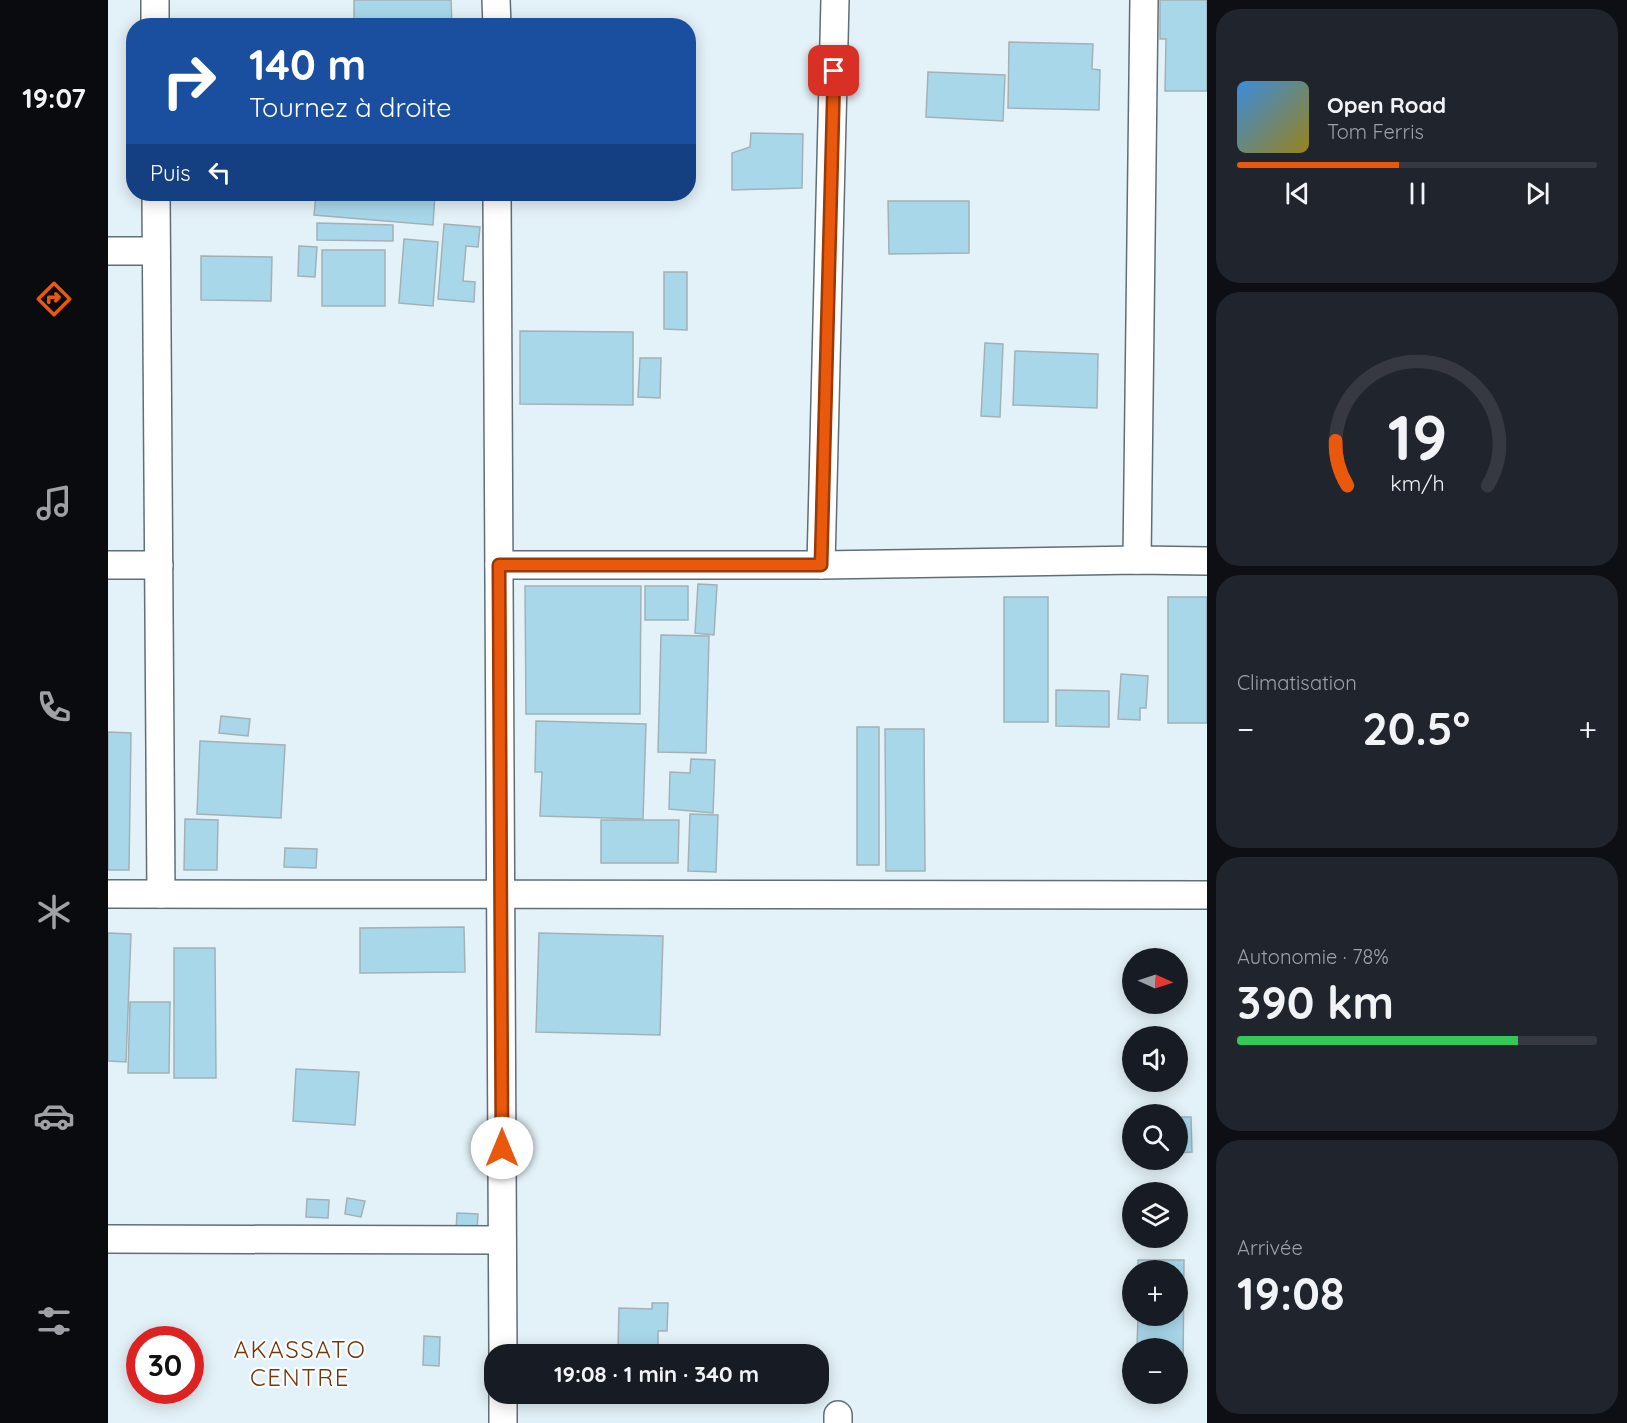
<!DOCTYPE html>
<html lang="fr">
<head>
<meta charset="utf-8">
<style>
	body { margin:0; font-family:Quicksand,sans-serif; background:#20242c; color:#f1f3f6; height:100vh; display:flex; flex-direction:column; font-size:22px; white-space:nowrap }
	* { box-sizing:border-box; margin:0 }
	p { font-size:20px; color:#9ea1a6 }
	.icon { flex:none; width:33px; height:33px; fill:none; stroke:currentColor; stroke-width:2; stroke-linecap:round; stroke-linejoin:round }
	.map { position:relative; flex:1; overflow:hidden }
	.side { display:flex; flex-direction:column; gap:9px; padding:9px; background:#0d0f14; width:420px }
	.side>* { flex:none }
	.top-card { position:absolute; left:18px; top:18px; width:570px; height:183px; border-radius:24px; box-shadow:0 3px 15px #0003; background:#1a4fa0; color:#fff; overflow:hidden }
	.needle { width:39px; rotate:93deg }
	.controls { position:absolute; left:1014px; top:948px; display:grid; gap:12px }
	.controls a { display:grid; place-items:center; width:66px; height:66px; border-radius:50%; background:#171b24; box-shadow:0 3px 15px #0003; font-size:30px }
	.speed { position:absolute; left:18px; top:1326px; display:flex; gap:12px; font-size:30px; font-weight:700; text-align:center }
	.speed>* { display:grid; place-content:center; width:78px; height:78px; border-radius:50%; background:#171b24; box-shadow:0 3px 15px #0003; line-height:1 }
	.speed .limit { border:9px solid #d22; background:#fff; color:#111 }
	.pin { position:absolute; display:grid; place-items:center; width:51px; height:51px; color:#fff; margin:-26px; border-radius:12px; box-shadow:0 3px 9px #0006 }
	.me { position:absolute; width:66px; margin:-33px; rotate:0deg; stroke-linejoin:round; filter:drop-shadow(0 0 4px #0008) }
	.turn { display:flex; align-items:center; gap:21px; height:126px; padding:0 24px; font-size:27px }
	.turn .icon { width:78px; height:78px; stroke-width:2.5 }
	.turn b { display:block; font-size:42px; line-height:51px }
	.then { display:flex; align-items:center; height:57px; padding:0 24px; background:#0003; gap:12px; font-size:22px }
	.big { font-size:45px; font-weight:700; line-height:1.1 }
	.side .card { flex:1; display:flex; flex-direction:column; justify-content:center; gap:9px; min-width:0; padding:0 21px; border-radius:24px; background:#20242c }
	.side .dial { align-items:center; gap:0 }
	.dial svg { height:156px; overflow:visible; fill:none; stroke:#363941; stroke-width:7; stroke-linecap:round; text-anchor:middle }
	.dial text { fill:#f1f3f6; stroke:none }
	.song { display:flex; align-items:center; gap:18px }
	.cover { width:72px; height:72px; border-radius:9px; background:linear-gradient(135deg,hsl(210 70% 55%),hsl(50 70% 35%)) }
	.played { height:6px; border-radius:3px; background:linear-gradient(90deg,#ea580c 45%,#363941 45%) }
	.keys { display:flex; justify-content:space-around; direction:ltr }
	.heat { display:flex; justify-content:space-between; align-items:center; font-size:33px; direction:ltr }
	.charge { height:9px; border-radius:4px; background:linear-gradient(90deg,#34c759 78%,#363941 0) }
	.trip { position:absolute; left:376px; top:1344px; width:345px; height:60px; border-radius:24px; background:#171b24; box-shadow:0 3px 15px #0003; font-weight:700; line-height:60px; text-align:center }
	main { display:flex; flex:1; min-height:0 }
	.tabs { display:flex; flex-direction:column; width:108px; justify-content:space-around; align-items:center; background:#090b0e; color:#9ea1a6 }
	.tabs .icon { width:42px; height:42px }
	.tabs .active { color:#ea580c }
	.tabs b { font-size:27px; color:#f1f3f6 }
	.map>svg:first-child { display:block }
	.building { fill:#a8d7ea; stroke:#a3b1b7; stroke-width:1.5 }
	.lines { fill:none; stroke-linecap:round; stroke-linejoin:round }
	.street-casing { stroke:#616e74; stroke-width:30 }
	.street { stroke:#fff; stroke-width:27 }
	.route-casing { stroke:#983908; stroke-width:15 }
	.route { stroke:#ea580c; stroke-width:10 }
	.labels { text-anchor:middle; dominant-baseline:central; stroke-width:4.5; stroke-linejoin:round; paint-order:stroke }
	.quarter-label { font-size:24px; letter-spacing:1.5px; fill:#73360d; stroke:#fafdfe }
</style>
</head>
<body>
<main>
<nav class="tabs">
<b>19:07</b>
<svg class="icon active" aria-label="directions" viewBox="0 0 24 24"><path d="M12 3l9 9-9 9-9-9zM9 14v-3h6M13 9l2 2-2 2"/></svg>
<svg class="icon" aria-label="music" viewBox="0 0 24 24"><path d="M9 18V5l10-2v13"/><circle cx="6" cy="18" r="3"/><circle cx="16" cy="16" r="3"/></svg>
<svg class="icon" aria-label="phone" viewBox="0 0 24 24"><path d="M5 4h4l2 5-3 2q2 4 5 5l2-3 5 2v4C11 20 4 13 5 4z"/></svg>
<svg class="icon" aria-label="climate" viewBox="0 0 24 24"><path d="M12 3v18M4 7l16 10M4 17L20 7"/></svg>
<svg class="icon" aria-label="car" viewBox="0 0 24 24"><path d="M5 17H2v-5l4-1 3-4h7l3 4 3 1v5h-3M9 17h6M6 11h13"/><circle cx="7" cy="17" r="2"/><circle cx="17" cy="17" r="2"/></svg>
<svg class="icon" aria-label="filters" viewBox="0 0 24 24"><path d="M4 7h16M4 17h16"/><circle cx="9" cy="7" r="2"/><circle cx="15" cy="17" r="2"/></svg>
</nav>
<div class="map">
<svg width="1099" height="1423" viewBox="0 0 1099 1423">
	<rect width="100%" height="100%" fill="#e3f2f8"/>
	<g class="building">
		<path d="M246,0h97l1,26h-98z"/>
		<path d="M1052,0h47v91h-42l1,-52h-6z"/>
		<path d="M901,42l84,2 -1,25 8,1 -1,40 -91,-2z"/>
		<path d="M820,72l77,3 -2,46 -77,-4z"/>
		<path d="M643,133l52,1 -1,54 -70,2v-37l18,-6z"/>
		<path d="M208,194h119l-2,31 -119,-10z"/>
		<path d="M780,201h81v52l-80,1z"/>
		<path d="M209,223l76,2v16l-76,-1z"/>
		<path d="M336,224l36,3 -2,20 -12,-1 -3,35 12,1 -1,20 -36,-3z"/>
		<path d="M296,239l34,3 -5,64 -34,-3z"/>
		<path d="M191,246l18,1 -2,30 -17,-1z"/>
		<rect x="214" y="250" width="63" height="56"/>
		<path d="M93,256l71,1 -1,44 -70,-1z"/>
		<path d="M556,272h23v58l-23,-1z"/>
		<path d="M412,331l113,1v73l-113,-1z"/>
		<path d="M877,343l18,1 -3,73 -19,-1z"/>
		<path d="M907,351l83,3 -1,54 -84,-3z"/>
		<path d="M532,358h21l-1,40 -22,-1z"/>
		<path d="M590,584l19,1 -3,50 -19,-2z"/>
		<path d="M417,586h116l-1,128h-114z"/>
		<rect x="537" y="586" width="43" height="34"/>
		<rect x="896" y="597" width="44" height="125"/>
		<rect x="1060" y="597" width="39" height="126"/>
		<path d="M553,635l48,1 -3,117 -48,-1z"/>
		<path d="M1013,674l27,2 -2,32h-6v12l-22,-1z"/>
		<path d="M948,690l53,1v36l-53,-1z"/>
		<path d="M113,716l29,3 -2,17 -29,-3z"/>
		<path d="M428,721l110,3 -3,95 -103,-3 2,-44h-7z"/>
		<rect x="749" y="727" width="22" height="138"/>
		<path d="M777,729h39l1,142h-39z"/>
		<path d="M0,732l23,1 -2,137h-21z"/>
		<path d="M92,741l85,4 -4,73 -84,-4z"/>
		<path d="M583,759l24,1 -2,53 -44,-4 1,-37 20,1z"/>
		<path d="M582,814l28,1 -2,57 -28,-1z"/>
		<path d="M77,819l33,1 -1,50h-33z"/>
		<path d="M493,820h78l-1,43h-77z"/>
		<path d="M177,848l32,1 -1,19 -32,-1z"/>
		<path d="M356,927l1,45 -105,1v-45z"/>
		<path d="M0,933l23,1 -5,128 -18,-1z"/>
		<path d="M431,933l124,3 -3,99 -124,-3z"/>
		<path d="M66,948h41l1,130h-42z"/>
		<path d="M22,1002h40l-1,71h-41z"/>
		<path d="M188,1069l63,3 -4,53 -62,-4z"/>
		<path d="M1070,1117h13l1,35 -14,1z"/>
		<path d="M239,1198l18,3 -4,16 -16,-3z"/>
		<path d="M199,1199l22,1 -1,18 -22,-1z"/>
		<path d="M349,1213l21,1 -1,16h-21z"/>
		<path d="M1030,1260h46l-1,111h-5v-23h-41l1,-32h40v-46h-40z"/>
		<path d="M544,1303h16l-1,28h-9v23h-53v-6h13l1,-40 33,1z"/>
		<path d="M316,1336l16,1 -1,29 -16,-1z"/>
	</g>
	<g class="lines">
		<g class="street-casing">
			<g id="street">
				<path d="M47,0v26"/>
				<path d="M388,0l1,26"/>
				<path d="M48,194l5,700"/>
				<path d="M389,194l6,1160"/>
				<path d="M0,251h48"/>
				<path d="M1029,560l7,-560"/>
				<path d="M0,565h51"/>
				<path d="M391,565h322l316,-5 70,1"/>
				<path d="M713,565l14,-565"/>
				<path d="M0,894l1099,1"/>
				<path d="M0,1239l394,1"/>
				<path d="M395,1394v29"/>
				<path d="M730,1415v8"/>
			</g>
		</g>
		<use href="#street" class="street"/>
	</g>
	<g class="lines">
		<g class="route-casing">
			<path id="route" d="M394,1148l-3,-583h322l13,-494"/>
		</g>
		<use href="#route" class="route"/>
	</g>
	<g class="labels">
		<g class="quarter-label">
			<text x="192" y="1349">AKASSATO<tspan x="192" dy="28">CENTRE</tspan></text>
		</g>
	</g>
</svg>
<div class="controls">
<a><svg class="needle" viewBox="-14 -14 28 28"><path d="M0-13l5 13h-10z" fill="#e53935"/><path d="M0 13l5-13h-10z" fill="#9ea1a6"/></svg></a>
<a><svg class="icon" aria-label="sound" viewBox="0 0 24 24"><path d="M4 9h4l5-4v14l-5-4H4zM17 9q2 3 0 6"/></svg></a>
<a><svg class="icon" aria-label="search" viewBox="0 0 24 24"><circle cx="10" cy="10" r="6"/><path d="M15 15l6 6"/></svg></a>
<a><svg class="icon" aria-label="layers" viewBox="0 0 24 24"><path d="M12 4l9 5-9 5-9-5zM3 14l9 5 9-5"/></svg></a>
<a>+</a>
<a>−</a>
</div>
<div class="speed"><div class="limit">30</div></div>
<div class="pin" style="left:726px;top:71px;background:#d93025"><svg class="icon" aria-label="arrive" viewBox="0 0 24 24"><path d="M6 21V4h12l-3 4 3 4H6"/></svg></div>
<svg class="me" style="left:394px;top:1148px" viewBox="-20 -20 40 40"><circle r="19" fill="#fff"/><path d="M0-13L10 11 0 6-10 11z" fill="#ea580c"/></svg>
<div class="trip">19:08 · 1 min · 340 m</div>
<div class="top-card">
<div class="turn"><svg class="icon" aria-label="right" viewBox="0 0 24 24"><path d="M7 20v-9h11M14 6l5 5-5 5"/></svg><div><b>140 m</b>Tournez à droite</div></div>
<div class="then">Puis<svg class="icon" aria-label="left" viewBox="0 0 24 24"><path d="M17 20v-9H6M10 6l-5 5 5 5"/></svg></div>
</div>
</div>
<section class="side">
<div class="card">
<div class="song"><i class="cover"></i><div><b>Open Road</b><p>Tom Ferris</p></div></div>
<div class="played"></div>
<div class="keys"><svg class="icon" aria-label="previous" viewBox="0 0 24 24"><path d="M18 5L8 12l10 7zM5 5v14"/></svg><svg class="icon" aria-label="pause" viewBox="0 0 24 24"><path d="M8 5v14M16 5v14"/></svg><svg class="icon" aria-label="next" viewBox="0 0 24 24"><path d="M6 5l10 7-10 7zM19 5v14"/></svg></div>
</div>
<div class="card dial"><svg viewBox="0 0 100 80">
<path d="M14 69A42 42 0 1 1 86 69"/>
<path d="M14 69A42 42 0 0 1 8 46" stroke="#ea580c"/>
<text x="50" y="56" font-size="32" font-weight="700">19</text>
<text x="50" y="72" font-size="11">km/h</text>
</svg></div>
<div class="card"><p>Climatisation</p>
<div class="heat"><a>−</a><b class="big">20.5°</b><a>+</a></div>
</div>
<div class="card"><p>Autonomie · 78%</p><b class="big">390 km</b><div class="charge"></div></div>
<div class="card"><p>Arrivée</p><b class="big">19:08</b></div>
</section>
</main>
</body>
</html>
